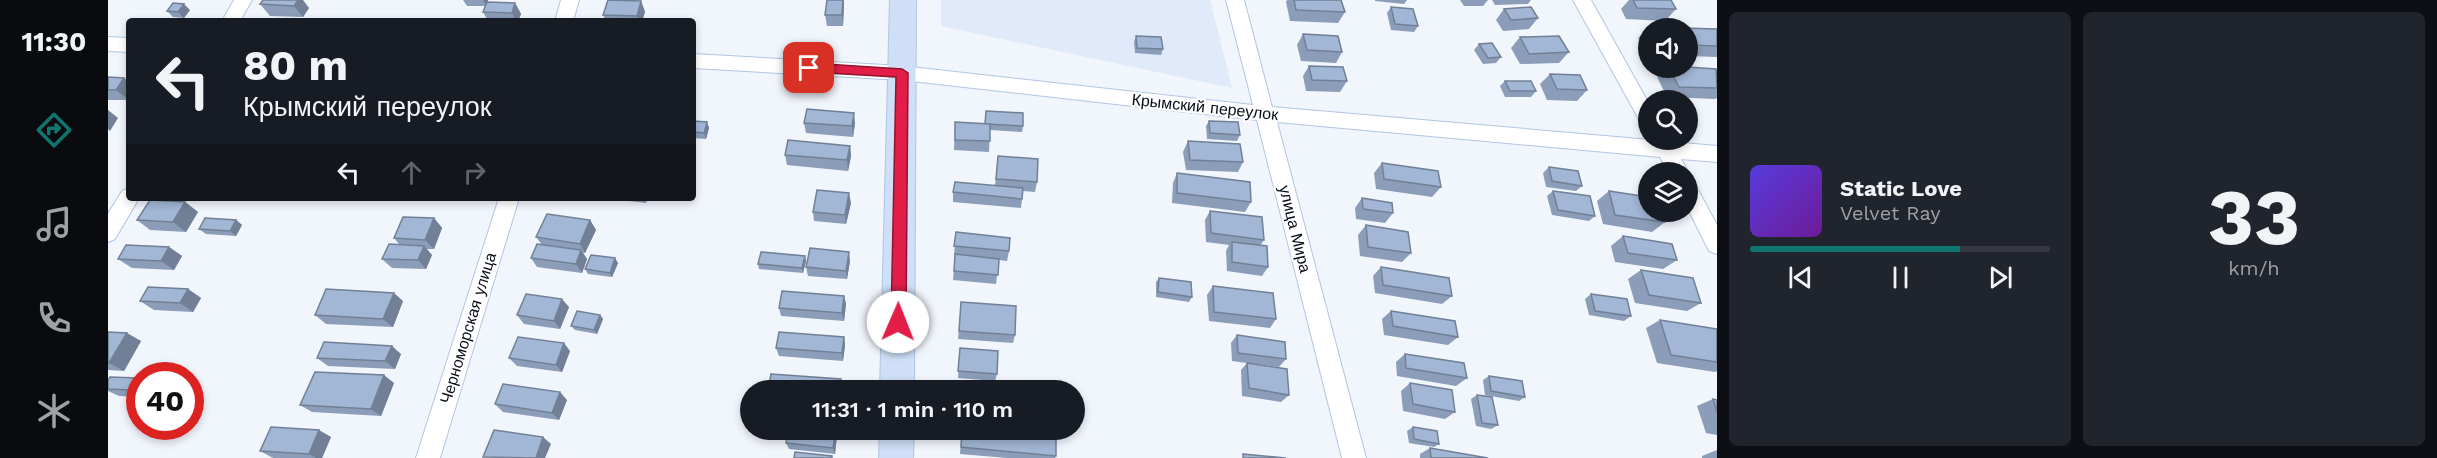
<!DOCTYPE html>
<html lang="en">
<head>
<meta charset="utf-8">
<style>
	body { margin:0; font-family:"Work Sans",sans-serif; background:#20242c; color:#f1f3f6; height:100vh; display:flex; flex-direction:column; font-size:22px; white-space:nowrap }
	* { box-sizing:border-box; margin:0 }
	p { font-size:20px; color:#9ea1a6 }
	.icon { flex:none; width:33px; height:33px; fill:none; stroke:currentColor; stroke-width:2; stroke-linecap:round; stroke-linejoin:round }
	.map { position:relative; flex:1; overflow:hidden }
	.details { display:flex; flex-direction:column; gap:12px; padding:12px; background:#0d0f14; width:720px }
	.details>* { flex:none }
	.hud { position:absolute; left:18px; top:18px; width:570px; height:183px; border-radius:6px; box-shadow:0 3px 9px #0003; background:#171b24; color:#f1f3f6; overflow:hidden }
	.tools { position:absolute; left:1530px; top:18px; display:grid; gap:12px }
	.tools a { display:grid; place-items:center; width:60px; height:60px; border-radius:50%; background:#171b24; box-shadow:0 3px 9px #0003; font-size:30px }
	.speed { position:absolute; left:18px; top:362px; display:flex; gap:12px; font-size:30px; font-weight:700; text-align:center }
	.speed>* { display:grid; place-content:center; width:78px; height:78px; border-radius:50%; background:#171b24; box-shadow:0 3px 9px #0003; line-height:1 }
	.speed .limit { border:9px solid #d22; background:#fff; color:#111 }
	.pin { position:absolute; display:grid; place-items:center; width:51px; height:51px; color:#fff; margin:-26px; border-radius:12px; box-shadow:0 3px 9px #0006 }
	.me { position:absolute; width:66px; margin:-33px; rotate:1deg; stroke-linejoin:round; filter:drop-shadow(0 0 4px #0008) }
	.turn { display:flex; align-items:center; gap:21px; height:126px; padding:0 18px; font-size:27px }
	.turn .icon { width:78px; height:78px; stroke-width:2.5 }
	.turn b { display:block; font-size:42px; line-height:51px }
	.lanes { display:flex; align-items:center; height:57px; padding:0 18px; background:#0003; justify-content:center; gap:30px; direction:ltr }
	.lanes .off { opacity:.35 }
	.details .tile { flex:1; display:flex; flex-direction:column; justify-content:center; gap:9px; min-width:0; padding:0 21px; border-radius:9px; background:#20242c }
	.details .dial { align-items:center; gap:0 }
	.dial b { font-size:78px; line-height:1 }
	.song { display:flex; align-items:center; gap:18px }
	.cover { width:72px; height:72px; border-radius:9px; background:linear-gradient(135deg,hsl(250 70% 55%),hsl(280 70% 35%)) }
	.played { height:6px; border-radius:3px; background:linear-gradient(90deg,#0f766e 70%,#363941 70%) }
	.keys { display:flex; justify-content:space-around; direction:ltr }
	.details .tiles { flex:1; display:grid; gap:12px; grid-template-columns:repeat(2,1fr) }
	.trip { position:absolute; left:632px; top:380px; width:345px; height:60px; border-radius:30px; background:#171b24; box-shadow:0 3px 9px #0003; font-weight:600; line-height:60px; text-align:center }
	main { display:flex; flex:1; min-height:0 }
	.tab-bar { display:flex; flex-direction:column; width:108px; justify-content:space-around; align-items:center; background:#090b0e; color:#9ea1a6 }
	.tab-bar .icon { width:42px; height:42px }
	.tab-bar .current { color:#0f766e }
	.tab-bar b { font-size:27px; color:#f1f3f6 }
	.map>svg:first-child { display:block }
	.built { fill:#e0eafa }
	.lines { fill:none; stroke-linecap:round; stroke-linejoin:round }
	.street-casing { stroke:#b1c5e4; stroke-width:2 }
	.secondary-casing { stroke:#b1c5e4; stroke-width:2 }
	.street { fill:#fff; fill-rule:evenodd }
	.secondary { fill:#cedff7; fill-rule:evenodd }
	.wall { fill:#8b9db8 }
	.shaded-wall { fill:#718096 }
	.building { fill:#a2b7d6; stroke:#718096; stroke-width:1.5 }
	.route { fill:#e11d48; stroke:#92132f; stroke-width:1.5 }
	.labels { text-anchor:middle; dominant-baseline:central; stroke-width:4.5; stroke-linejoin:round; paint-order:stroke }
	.street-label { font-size:16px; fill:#060c17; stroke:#fff }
</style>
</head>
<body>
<main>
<nav class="tab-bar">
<b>11:30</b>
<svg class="icon current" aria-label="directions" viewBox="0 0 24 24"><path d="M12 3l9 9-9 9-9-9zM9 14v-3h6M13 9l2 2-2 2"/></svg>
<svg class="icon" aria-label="music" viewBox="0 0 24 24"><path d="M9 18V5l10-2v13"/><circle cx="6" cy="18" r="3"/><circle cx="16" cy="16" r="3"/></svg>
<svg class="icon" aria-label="phone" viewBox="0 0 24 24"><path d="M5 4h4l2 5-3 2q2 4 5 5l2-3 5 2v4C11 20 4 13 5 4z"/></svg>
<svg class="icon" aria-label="climate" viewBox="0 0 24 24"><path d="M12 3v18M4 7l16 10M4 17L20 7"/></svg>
</nav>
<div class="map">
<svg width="1609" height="458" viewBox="0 0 1609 458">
	<rect width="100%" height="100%" fill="#f1f5fc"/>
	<path class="built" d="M833,0h269l22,88 -291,-62z"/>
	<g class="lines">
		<g class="street-casing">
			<g id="street">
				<path d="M126,0h18l-12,21h-18z"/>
				<path d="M453,0h18l-6,21h-18z"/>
				<path d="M1118,0h18l28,107 379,33h20l1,2 45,4v16l-36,-3 7,13v1l-20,-1 -8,-15 -383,-35 89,336h-24l-85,-338 -355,-40 -209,-12v-14l209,12 351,39z"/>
				<path d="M1465,0h18l57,102v23l-7,-2z"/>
				<path d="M0,37l21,1v14l-21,-1z"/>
				<path d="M1580,182l7,2 22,41v29l-8,-3 -21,-42z"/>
				<path d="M21,188v10h10l-24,41 -7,3v-28l14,-23z"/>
				<path d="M391,198h20l-79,260h-24z"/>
			</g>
		</g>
		<g class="secondary-casing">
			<g id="secondary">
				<path d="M782,0h26l-2,390h-34z"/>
				<path d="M772,429h34l-1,29h-34z"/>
			</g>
		</g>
		<use href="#street" class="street"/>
		<use href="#secondary" class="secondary"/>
	</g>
	<g class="wall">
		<path d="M155,0l46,8 -6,9 -33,-1 -10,-12z"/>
		<path d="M355,0h25v2l27,1 6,11 -3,7h-30l-5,-9 2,-6h-18z"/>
		<path d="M1179,0h54l4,12 -7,11 -48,-2 -4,-19z"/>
		<path d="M1267,0h32l-3,4 -29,-3z"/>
		<path d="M1352,0h28l-5,6h-19z"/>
		<path d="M1384,0h39l-3,4 -33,1z"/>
		<path d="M1521,0h42l5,9 -11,12 -39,-2 -5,-10z"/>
		<path d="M533,1l4,11 -3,9h-36l-3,-6z"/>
		<path d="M736,3l-1,23h-16l-2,-11z"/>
		<path d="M1283,7l27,19 -4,6 -23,-2 -4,-17z"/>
		<path d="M1396,9l34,9 -9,11 -26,2 -7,-11z"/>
		<path d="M82,10l-6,8 -11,-1 -6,-6z"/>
		<path d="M1541,27l68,2v28l-29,-1v-28h-40v26h-1l-9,-16z"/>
		<path d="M1195,34l39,18 -6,11 -35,-2 -4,-16z"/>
		<path d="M1028,36l27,13 -2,6 -26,-2 -1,-11z"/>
		<path d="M1412,37l49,15 -10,11 -39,1 -9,-16z"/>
		<path d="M1371,44l22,13 -5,6 -13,1 -9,-14z"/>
		<path d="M1201,66l38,15 -7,11 -34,-1 -3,-15z"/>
		<path d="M1580,67l29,3v28l-2,1 -48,-2 -10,-20 11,-9z"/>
		<path d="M1442,74l37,16 -10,11 -30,-1 -7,-16z"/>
		<path d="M0,77l16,1 5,4v18h-21z"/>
		<path d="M1397,81l31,10 -5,6h-26l-5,-11z"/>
		<path d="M585,121l14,1 2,6 -3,11 -13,-1z"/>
		<path d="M1101,121l31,14 -3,6 -30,-2 -1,-13z"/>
		<path d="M847,122l68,4 -1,6 -32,-2 -1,22 -35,-2z"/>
		<path d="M696,123h51l-2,14 -47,-4z"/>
		<path d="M1080,141l55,21 -5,10 -52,-2 -3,-18z"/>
		<path d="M742,146l1,10 -3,15 -61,-6 -2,-10z"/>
		<path d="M890,156l39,26 -2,10 -12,-1 -2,17 -68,-6v-10l42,-7z"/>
		<path d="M1274,163l59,24 -9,10 -56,-8 -2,-16z"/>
		<path d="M1441,167l33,19 -6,5 -30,-4 -3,-14z"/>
		<path d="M1069,173l74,29 -6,10 -73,-9 1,-20z"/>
		<path d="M1445,191l42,25 -6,5 -37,-6 -5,-19z"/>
		<path d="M1501,191l56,31 -13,10 -49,-8 -6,-23z"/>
		<path d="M474,198h21l-1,2z"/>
		<path d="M512,198h28l-2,5 -25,-3z"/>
		<path d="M1254,198l31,15 -8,10 -29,-4 -1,-11z"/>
		<path d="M77,202l13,10 -12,20 -36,-2 -13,-10z"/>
		<path d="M743,203l-5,21 -32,-3 -1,-9z"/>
		<path d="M1102,211l54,29 -4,6 8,21 -6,9 -35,-5 -1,-20 3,-6 -23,-3 -1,-22z"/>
		<path d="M326,218l8,10 -8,21h-7l5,6 -6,14 -34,-1 -10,-9 17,-15 -5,-6z"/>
		<path d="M128,220l6,5 -6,11 -30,-2 -7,-5z"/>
		<path d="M482,220l6,10 -11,23h-2l4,6 -5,14 -45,-6 -6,-9 11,-13 -6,-8z"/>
		<path d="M1258,225l45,28 -9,9 -42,-6 -2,-21z"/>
		<path d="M848,232l53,19 -2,10 -8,-1 -3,24 -43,-4 2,-25h-1z"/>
		<path d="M1515,236l54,24 -14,9 -48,-7 -4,-16z"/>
		<path d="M61,247l13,9 -8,14 -42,-2 -14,-9z"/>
		<path d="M697,256l1,5 -3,12 -44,-4 -1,-5z"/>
		<path d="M742,261l-3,18 -39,-3 -2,-9z"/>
		<path d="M510,263l-6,14 -24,-3 -3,-5z"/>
		<path d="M1273,267l71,29 -10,8 -67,-11 -2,-17z"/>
		<path d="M1533,270l60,33 -14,8 -52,-8 -7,-24z"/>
		<path d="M1051,278l33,19 -3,5 -33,-5v-15z"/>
		<path d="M1105,286l63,33 -6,9 -61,-7 -2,-26z"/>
		<path d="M80,289l13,9 -8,14 -39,-2 -14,-9z"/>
		<path d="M1483,294l40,22 -7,5 -35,-6 -4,-16z"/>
		<path d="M736,296l2,8 -2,17 -63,-5 -2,-8z"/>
		<path d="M295,301l-10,26 -67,-3 -11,-9z"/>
		<path d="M853,302l54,33 -2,8 -55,-4z"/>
		<path d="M461,307l-9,22 -36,-5 -7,-9z"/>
		<path d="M1283,311l67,26 -10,8 -64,-10 -2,-16z"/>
		<path d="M492,315l3,4 -6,15 -22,-4 -4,-4z"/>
		<path d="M1552,320l57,9v42l-2,1 -58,-9 -11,-35z"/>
		<path d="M0,332l33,9 -17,30 -16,-1z"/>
		<path d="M1129,335l49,24 -7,8 -30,-4 40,32 -8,7 -39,-6 -1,-26 6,-7 -15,-2 -1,-18z"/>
		<path d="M736,337l1,8 -2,16 -64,-5 -3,-8z"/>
		<path d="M852,348l37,26 -2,7 -37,-3z"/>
		<path d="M462,351l-8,21 -45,-6 -8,-8z"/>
		<path d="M293,354l-6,15 -67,-3 -11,-8z"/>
		<path d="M1297,354l62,24 -11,8 -59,-10 -1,-14z"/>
		<path d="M1381,376l36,21 -6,4 -34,-6 -2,-15z"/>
		<path d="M0,380h32v17l-21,-1 -11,-5z"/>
		<path d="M286,383l-13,33 -69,-4 -12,-7z"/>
		<path d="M1302,383l45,29 -10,7 -42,-8 -2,-20z"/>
		<path d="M1369,395l21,30 -7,4 -15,-3 -5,-27z"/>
		<path d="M1605,399l4,1v35l-11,-2 -9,-27z"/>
		<path d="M459,400l-8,20 -56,-8 -8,-8z"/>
		<path d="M1305,427l26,17 -5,3 -25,-4 -2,-12z"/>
		<path d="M728,429l1,6 -2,19 -46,-5 -3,-6z"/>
		<path d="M854,429l94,27 -1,2h-48l-47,-4z"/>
		<path d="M223,437l-9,21h-49l-13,-7z"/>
		<path d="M1322,448l58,10h-68v-4z"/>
		<path d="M1609,450v8h-15v-2z"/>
	</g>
	<g class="shaded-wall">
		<path d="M190,0h5l6,8 -6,9 -9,-11z"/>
		<path d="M375,0h5l-2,6z"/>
		<path d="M735,0h1v3l-1,23 -1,-11z"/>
		<path d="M533,1l4,11 -3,9h-4l-1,-5z"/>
		<path d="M407,3l6,11 -3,7h-2l-4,-8z"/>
		<path d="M76,4l6,6 -6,8 -6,-6z"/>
		<path d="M16,78l5,4v18l-13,-10z"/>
		<path d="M0,110l10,8 -8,13 -2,-2z"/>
		<path d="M746,113l1,10 -2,14 -1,-11z"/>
		<path d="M599,122l2,6 -3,11 -2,-6z"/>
		<path d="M742,146l1,10 -3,15 -1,-11z"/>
		<path d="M741,193l2,10 -5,21 -1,-9z"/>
		<path d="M77,202l13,10 -12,20 -13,-10z"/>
		<path d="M326,218l8,10 -8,21 -9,-9z"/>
		<path d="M128,220l6,5 -6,11 -6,-5z"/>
		<path d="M482,220l6,10 -11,23 -5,-9z"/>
		<path d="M316,246l8,9 -6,14 -8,-9z"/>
		<path d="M61,247l13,9 -8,14 -13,-9z"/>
		<path d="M473,250l6,9 -5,14 -6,-9z"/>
		<path d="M741,252l1,9 -3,18 -1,-8z"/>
		<path d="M697,256l1,5 -3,12 -1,-5z"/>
		<path d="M507,258l3,5 -6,14 -2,-4z"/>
		<path d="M80,289l13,9 -8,14 -13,-9z"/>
		<path d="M286,293l9,8 -10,26 -10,-8z"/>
		<path d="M736,296l2,8 -2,17 -2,-8z"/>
		<path d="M454,299l7,8 -9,22 -6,-8z"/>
		<path d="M492,315l3,4 -6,15 -3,-4z"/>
		<path d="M19,333l14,8 -17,30 -15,-8z"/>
		<path d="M736,337l1,8 -2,16 -1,-8z"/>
		<path d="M456,343l6,8 -8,21 -6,-7z"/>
		<path d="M284,346l9,8 -6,15 -10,-8z"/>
		<path d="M276,375l10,8 -13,33 -10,-7z"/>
		<path d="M29,378l3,2v15l-9,-5z"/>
		<path d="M452,392l7,8 -8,20 -7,-7z"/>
		<path d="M728,429l1,6 -2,19 -2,-6z"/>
		<path d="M211,430l12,7 -9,21h-6l-7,-4z"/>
		<path d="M435,437l8,7 -6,14h-9z"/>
	</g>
	<g class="building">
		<path d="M155,0h35l-4,6 -34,-2z"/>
		<path d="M500,0l33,1 -4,15 -34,-1z"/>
		<path d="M719,0h16l-1,15h-17z"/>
		<path d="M1186,0h47l4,12 -49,-2z"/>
		<path d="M1525,0h38l5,9 -39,-1z"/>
		<path d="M379,2l28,1 -3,10 -29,-1z"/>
		<path d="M65,3l11,1 -6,8 -11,-1z"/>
		<path d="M1283,7l22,2 5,17 -23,-2z"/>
		<path d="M1423,7l7,11 -27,2 -7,-11z"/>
		<path d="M1541,27l68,2v17l-29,-1v-17h-38z"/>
		<path d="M1195,34l35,2 4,16 -35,-2z"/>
		<path d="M1028,36l25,1 2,12 -26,-1z"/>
		<path d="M1451,36l10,16 -40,2 -9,-17z"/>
		<path d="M1384,43l9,14 -13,1 -9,-14z"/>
		<path d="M1201,66l34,1 4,14 -35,-1z"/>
		<path d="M1580,67l28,2 1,19 -38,-1 -10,-19z"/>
		<path d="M1442,74l30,1 7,15 -30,-1z"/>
		<path d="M0,77l16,1 -8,12h-8z"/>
		<path d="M1397,81h26l5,10h-26z"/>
		<path d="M699,109l47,4 -2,13 -48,-3z"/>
		<path d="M878,111l37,2v13l-38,-2z"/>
		<path d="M585,121l14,1 -3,11 -11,-1z"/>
		<path d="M1101,121l29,1 2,13 -30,-2z"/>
		<path d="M847,122l35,2v17l-35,-1z"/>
		<path d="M680,140l62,6 -3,14 -62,-5z"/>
		<path d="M1080,141l52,3 3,18 -53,-2z"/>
		<path d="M890,156l40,3 -1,23 -41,-3z"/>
		<path d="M1274,163l56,8 3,16 -57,-8z"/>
		<path d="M1441,167l29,4 4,15 -30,-5z"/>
		<path d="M1069,173l73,9 1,20 -74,-9z"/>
		<path d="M847,182l68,6 -1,11 -69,-7z"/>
		<path d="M709,190l32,3 -4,22 -32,-3z"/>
		<path d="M1445,191l37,5 5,20 -37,-6z"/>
		<path d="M1501,191l39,6v15h14l3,10 -50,-7z"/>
		<path d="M1254,198l30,5 1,10 -30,-4z"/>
		<path d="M42,200l35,2 -12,20 -36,-2z"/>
		<path d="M1102,211l52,6 2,23 -53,-7z"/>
		<path d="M439,214l43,6 -10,24 -44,-7z"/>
		<path d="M295,217l31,1 -9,22 -31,-2z"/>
		<path d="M97,218l31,2 -6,11 -31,-2z"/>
		<path d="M1258,225l42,7 3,21 -43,-6z"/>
		<path d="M848,232l54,6 -1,13 -55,-5z"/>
		<path d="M1515,236l49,8 5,16 -49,-7z"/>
		<path d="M1124,242l35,4 1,21 -36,-5z"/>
		<path d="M281,244l35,2 -6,14 -36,-1z"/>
		<path d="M429,244l44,6 -5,14 -45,-6z"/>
		<path d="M18,245l43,2 -8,14 -43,-2z"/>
		<path d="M702,248l39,4 -3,19 -40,-4z"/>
		<path d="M653,252l44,4 -3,12 -44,-4z"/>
		<path d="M847,254l44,5 -1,16 -44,-4z"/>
		<path d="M483,255l24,3 -5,15 -25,-4z"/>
		<path d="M1273,267l68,11 3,18 -69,-11z"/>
		<path d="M1533,270l52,8 8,25 -52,-8z"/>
		<path d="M1051,278l32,4 1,15 -34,-5z"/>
		<path d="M1105,286l60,7 3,26 -62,-7z"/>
		<path d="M40,287l40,2 -8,14 -40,-2z"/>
		<path d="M218,289l68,4 -11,26 -68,-4z"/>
		<path d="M674,291l62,5 -2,17 -63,-5z"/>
		<path d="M418,294l36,5 -8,22 -37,-6z"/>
		<path d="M1483,294l36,5 4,17 -36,-5z"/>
		<path d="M853,302l55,4 -1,29 -56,-4z"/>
		<path d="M469,311l23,4 -6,15 -23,-4z"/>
		<path d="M1283,311l64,10 3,16 -65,-11z"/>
		<path d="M1552,320l57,9v33l-46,-7z"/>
		<path d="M0,332l19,1 -18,30h-1z"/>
		<path d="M671,332l65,5 -2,16 -66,-5z"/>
		<path d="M1129,335l48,7 1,17 -48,-6z"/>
		<path d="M410,337l46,6 -8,22 -47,-7z"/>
		<path d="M216,342l68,4 -7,15 -68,-3z"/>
		<path d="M852,348l38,3 -1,23 -39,-3z"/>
		<path d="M1297,354l59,9 3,15 -61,-10z"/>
		<path d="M1139,363l40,6 2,26 -40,-7z"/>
		<path d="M207,372l69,3 -13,34 -71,-4z"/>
		<path d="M663,374l70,5 -1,11h-72z"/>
		<path d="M1381,376l33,5 3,16 -34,-6z"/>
		<path d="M2,377l27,1 -6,12 -23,-1v-9z"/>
		<path d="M1302,383l42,7 3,22 -42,-8z"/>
		<path d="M395,384l57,8 -8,21 -57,-9z"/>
		<path d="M1369,395l15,2 6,28 -16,-2z"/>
		<path d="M1605,399l4,1v12z"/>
		<path d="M163,427l48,3 -10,24 -49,-3z"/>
		<path d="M1305,427l24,4 2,13 -25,-5z"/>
		<path d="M680,429h48l-3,19 -47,-5z"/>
		<path d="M854,429h40l54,5v22l-95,-9z"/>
		<path d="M386,430l49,7 -7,21 -53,-1z"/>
		<path d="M1322,448l58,10h-57z"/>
		<path d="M687,452l37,4v2h-38z"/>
		<path d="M1135,454l43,4h-43z"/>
	</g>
	<path class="route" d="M701,63l93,6 6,4 -2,249 -8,7 -7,-7 5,-245 -87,-5 -6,-4z"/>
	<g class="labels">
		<g class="street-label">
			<text transform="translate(1097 107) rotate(6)">Крымский переулок</text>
			<text transform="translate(1187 229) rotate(76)">улица Мира</text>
			<text transform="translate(360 328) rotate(-73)">Черноморская улица</text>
		</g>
	</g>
</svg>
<div class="tools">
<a><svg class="icon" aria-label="sound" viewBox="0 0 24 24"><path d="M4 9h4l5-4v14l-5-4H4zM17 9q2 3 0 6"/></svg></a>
<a><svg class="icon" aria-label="search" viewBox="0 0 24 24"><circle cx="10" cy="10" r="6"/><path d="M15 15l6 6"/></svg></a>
<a><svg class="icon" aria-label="layers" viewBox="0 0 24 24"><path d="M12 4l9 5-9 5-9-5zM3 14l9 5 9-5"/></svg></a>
</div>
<div class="speed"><div class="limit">40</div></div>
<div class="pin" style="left:701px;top:68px;background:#d93025"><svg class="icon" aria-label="arrive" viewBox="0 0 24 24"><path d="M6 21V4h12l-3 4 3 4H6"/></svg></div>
<svg class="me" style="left:790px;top:322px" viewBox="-20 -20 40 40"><circle r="19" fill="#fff"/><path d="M0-13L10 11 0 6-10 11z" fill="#e11d48"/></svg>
<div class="trip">11:31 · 1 min · 110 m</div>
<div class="hud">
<div class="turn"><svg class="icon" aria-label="left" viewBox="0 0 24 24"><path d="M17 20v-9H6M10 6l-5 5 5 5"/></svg><div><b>80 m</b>Крымский переулок</div></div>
<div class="lanes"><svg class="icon" aria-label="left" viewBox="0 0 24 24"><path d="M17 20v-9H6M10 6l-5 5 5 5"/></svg><svg class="icon off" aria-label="ahead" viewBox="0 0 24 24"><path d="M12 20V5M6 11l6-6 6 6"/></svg><svg class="icon off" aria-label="right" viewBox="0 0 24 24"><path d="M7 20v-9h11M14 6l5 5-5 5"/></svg></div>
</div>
</div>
<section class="details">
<div class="tiles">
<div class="tile">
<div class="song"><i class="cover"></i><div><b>Static Love</b><p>Velvet Ray</p></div></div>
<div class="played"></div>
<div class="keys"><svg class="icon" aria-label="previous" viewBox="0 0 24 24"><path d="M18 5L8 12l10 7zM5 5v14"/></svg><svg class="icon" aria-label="pause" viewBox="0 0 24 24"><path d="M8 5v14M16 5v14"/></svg><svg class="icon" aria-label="next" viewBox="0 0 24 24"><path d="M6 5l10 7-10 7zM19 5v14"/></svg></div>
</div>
<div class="tile dial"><b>33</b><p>km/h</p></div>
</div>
</section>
</main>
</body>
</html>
